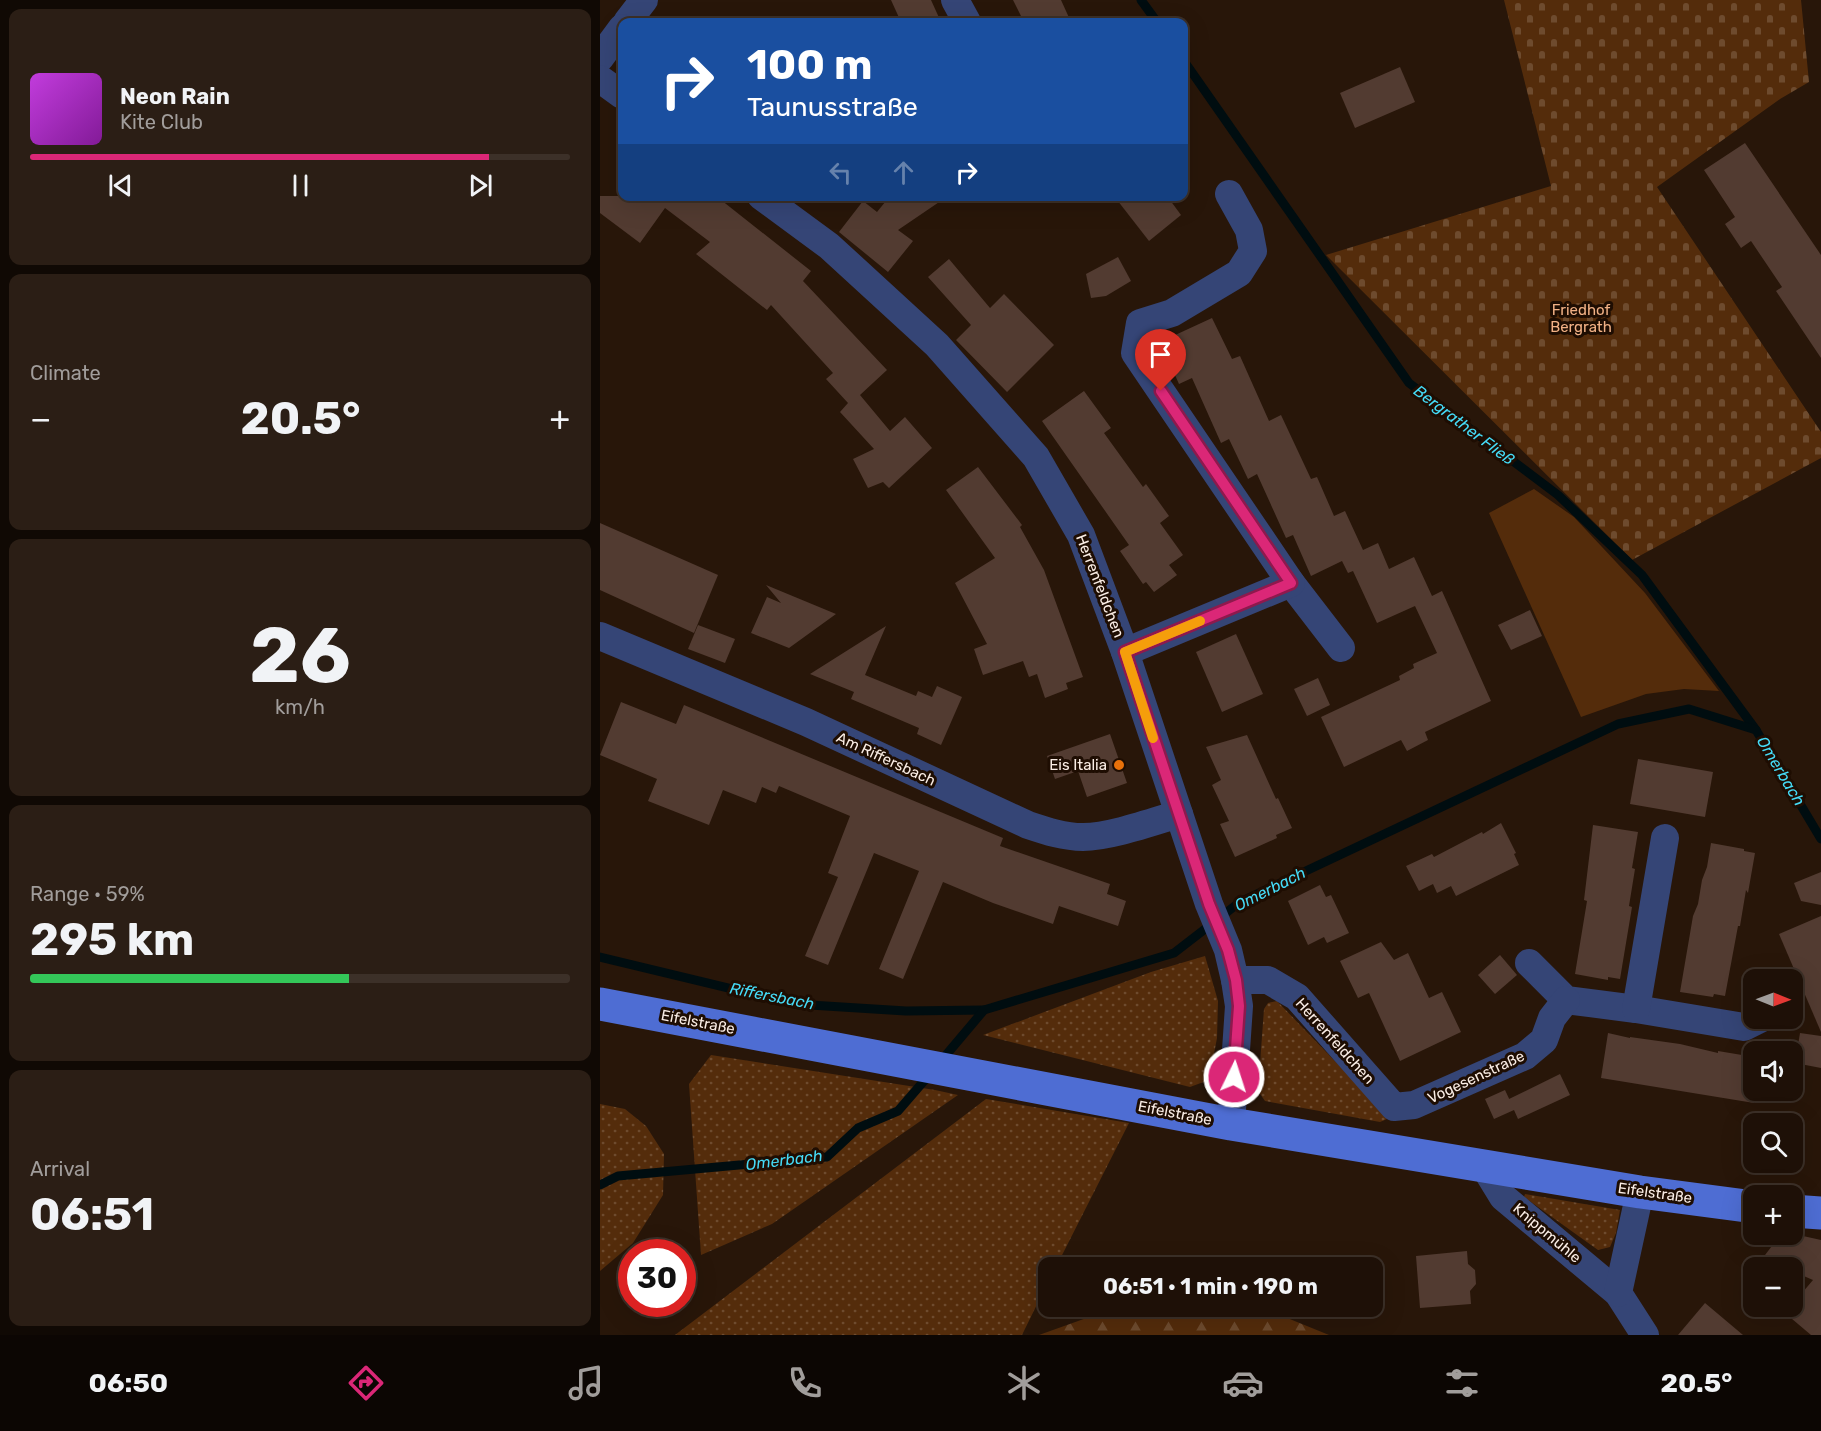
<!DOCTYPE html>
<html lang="en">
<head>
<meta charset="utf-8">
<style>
	body { margin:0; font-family:Rubik,sans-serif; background:#2b1e15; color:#f1f3f6; height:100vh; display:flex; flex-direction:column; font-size:22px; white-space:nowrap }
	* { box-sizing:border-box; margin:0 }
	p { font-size:20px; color:#a19d9b }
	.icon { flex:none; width:33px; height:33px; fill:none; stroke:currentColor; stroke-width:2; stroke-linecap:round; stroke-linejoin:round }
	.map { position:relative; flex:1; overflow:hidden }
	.side { display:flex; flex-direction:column; gap:9px; padding:9px; background:#100904; width:600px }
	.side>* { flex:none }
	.hud { position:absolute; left:18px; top:18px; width:570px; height:183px; border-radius:12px; box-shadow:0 6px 24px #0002,0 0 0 2px #3c3028; background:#1a4fa0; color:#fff; overflow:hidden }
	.needle { width:39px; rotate:91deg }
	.buttons { position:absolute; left:1143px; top:969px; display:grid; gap:12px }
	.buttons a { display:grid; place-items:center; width:60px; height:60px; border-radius:12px; background:#1e1007; box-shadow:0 6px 24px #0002,0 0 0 2px #3c3028; font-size:30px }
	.speed { position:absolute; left:18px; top:1239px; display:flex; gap:12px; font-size:30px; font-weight:700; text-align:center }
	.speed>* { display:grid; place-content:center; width:78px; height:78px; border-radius:50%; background:#1e1007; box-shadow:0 6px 24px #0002,0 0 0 2px #3c3028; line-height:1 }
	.speed .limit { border:9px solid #d22; background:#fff; color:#111 }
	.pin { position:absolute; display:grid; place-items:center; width:51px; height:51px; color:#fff; margin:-62px -26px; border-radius:50% 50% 50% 0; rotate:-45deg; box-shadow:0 0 6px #0007 }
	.pin .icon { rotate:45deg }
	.me { position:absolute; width:66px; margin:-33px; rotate:4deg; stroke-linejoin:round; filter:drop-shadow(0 0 4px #0008) }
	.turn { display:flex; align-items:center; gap:21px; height:126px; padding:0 30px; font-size:27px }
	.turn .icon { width:78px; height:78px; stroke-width:2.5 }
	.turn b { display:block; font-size:42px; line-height:51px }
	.lanes { display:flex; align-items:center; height:57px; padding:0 30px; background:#0003; justify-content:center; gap:30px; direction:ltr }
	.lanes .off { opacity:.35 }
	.big { font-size:45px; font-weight:700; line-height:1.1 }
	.side .tile { flex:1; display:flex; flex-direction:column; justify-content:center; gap:9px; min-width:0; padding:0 21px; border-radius:12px; background:#2b1e15 }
	.side .dial { align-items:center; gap:0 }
	.dial b { font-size:78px; line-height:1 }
	.song { display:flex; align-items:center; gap:18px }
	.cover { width:72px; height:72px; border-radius:9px; background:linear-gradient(135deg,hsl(290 70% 55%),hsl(290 70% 35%)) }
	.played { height:6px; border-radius:3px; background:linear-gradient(90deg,#db2777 85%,#3c3028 85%) }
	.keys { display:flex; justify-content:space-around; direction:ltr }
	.heat { display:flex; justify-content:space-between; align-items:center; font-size:33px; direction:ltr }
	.charge { height:9px; border-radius:4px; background:linear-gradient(90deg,#34c759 59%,#3c3028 0) }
	.trip { position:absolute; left:438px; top:1257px; width:345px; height:60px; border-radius:12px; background:#1e1007; box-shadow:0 6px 24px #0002,0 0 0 2px #3c3028; font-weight:700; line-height:60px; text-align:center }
	.dock { display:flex; height:96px; justify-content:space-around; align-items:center; background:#0c0603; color:#a19d9b }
	.dock .icon { width:42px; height:42px }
	.dock .selected { color:#db2777 }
	.dock b { font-size:27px; color:#f1f3f6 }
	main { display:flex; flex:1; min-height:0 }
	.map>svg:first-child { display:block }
	.grass { fill:url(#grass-dots) }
	.forest { fill:url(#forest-firs) }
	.cemetery { fill:url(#cemetery-stones) }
	.green { fill:#542c0b }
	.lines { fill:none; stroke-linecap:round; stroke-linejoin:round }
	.stream { stroke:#000d10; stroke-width:9 }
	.building { fill:#523b31 }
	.minor { stroke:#354576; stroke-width:28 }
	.major { stroke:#4e6dd3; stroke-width:33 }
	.route-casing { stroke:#8e194d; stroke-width:15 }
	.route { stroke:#db2777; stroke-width:10 }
	.slow { stroke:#f59e0b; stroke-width:10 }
	.food-dot { fill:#e8710a; stroke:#1e0d02; stroke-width:2 }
	.labels { text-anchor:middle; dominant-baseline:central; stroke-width:6; stroke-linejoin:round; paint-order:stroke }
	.park-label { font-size:15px; fill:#f2b185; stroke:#1e0d02 }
	.street-label { font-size:15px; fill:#faede5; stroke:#1e0d02 }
	.poi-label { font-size:15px; fill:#faede5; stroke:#1e0d02; text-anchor:end }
	.water-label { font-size:16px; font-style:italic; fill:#45dbf7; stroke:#1e0d02 }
</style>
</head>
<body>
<main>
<section class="side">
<div class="tile">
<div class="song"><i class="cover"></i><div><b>Neon Rain</b><p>Kite Club</p></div></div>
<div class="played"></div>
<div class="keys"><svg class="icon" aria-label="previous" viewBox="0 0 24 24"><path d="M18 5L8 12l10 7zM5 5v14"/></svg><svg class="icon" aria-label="pause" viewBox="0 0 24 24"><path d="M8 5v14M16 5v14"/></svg><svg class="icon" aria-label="next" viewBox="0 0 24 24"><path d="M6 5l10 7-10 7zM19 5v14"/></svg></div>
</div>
<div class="tile"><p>Climate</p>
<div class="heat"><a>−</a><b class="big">20.5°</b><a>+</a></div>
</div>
<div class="tile dial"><b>26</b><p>km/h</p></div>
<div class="tile"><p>Range · 59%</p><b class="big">295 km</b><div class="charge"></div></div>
<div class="tile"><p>Arrival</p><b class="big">06:51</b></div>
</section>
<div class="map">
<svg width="1221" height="1335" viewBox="0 0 1221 1335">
	<defs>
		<pattern id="grass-dots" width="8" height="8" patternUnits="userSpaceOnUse" patternTransform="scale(1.5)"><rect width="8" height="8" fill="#542c0b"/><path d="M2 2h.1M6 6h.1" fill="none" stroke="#6e4b2e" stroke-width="1.8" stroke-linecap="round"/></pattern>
		<pattern id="forest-firs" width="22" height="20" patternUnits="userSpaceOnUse" patternTransform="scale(1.5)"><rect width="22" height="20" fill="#542c0b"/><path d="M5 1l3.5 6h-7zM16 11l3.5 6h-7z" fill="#6e4b2e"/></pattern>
		<pattern id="cemetery-stones" width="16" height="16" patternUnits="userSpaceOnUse" patternTransform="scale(1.5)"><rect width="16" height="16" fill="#542c0b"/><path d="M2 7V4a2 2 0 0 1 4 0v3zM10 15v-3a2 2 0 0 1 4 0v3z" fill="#6e4b2e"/></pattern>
	</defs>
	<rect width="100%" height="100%" fill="#281609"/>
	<g class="grass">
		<path d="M605,956l13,45 -1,37 -8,42 -19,7 -207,-52 168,-63z"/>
		<path d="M677,1001l107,111 3,7 -7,3 -115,-21 -7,-10 6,-82 4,-6z"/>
		<path d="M111,1055l224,35 23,5 -186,129 -71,31 -12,-171z"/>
		<path d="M386,1099l143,24 -73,144 -8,1v14l-26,53h-347z"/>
		<path d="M0,1104l25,5 21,17 18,28 -1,41 -30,48 -33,28z"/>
		<path d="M925,1194l95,16 -4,23 -6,14 -12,3 -74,-53z"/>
	</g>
	<path class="forest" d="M520,1306l140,1 69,28h-290z"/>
	<path class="cemetery" d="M904,0h297l8,82 -29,17 -123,88 164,245v26l-189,102 -306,-305 225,-69z"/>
	<path class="green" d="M934,489l40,28 71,76 74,98 -35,-2 -38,5 -65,23 -92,-204z"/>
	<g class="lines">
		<g class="stream">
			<path d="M541,0l16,22"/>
			<path d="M584,61l225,322 149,112 84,80 114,155"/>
			<path d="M0,957l194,47 112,7 78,-1"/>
			<path d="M341,1061l43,-51 190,-57 66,-51 378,-178 71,-15 67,21 65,109"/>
			<path d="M0,1185l18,-9 209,-19 31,-29 40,-17 32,-37"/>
		</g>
	</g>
	<g class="building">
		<path d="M291,0h40l10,22h-40z"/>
		<path d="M413,0h48l10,22h-47z"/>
		<path d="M800,67l15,35 -60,26 -15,-35z"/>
		<path d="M1145,143l76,112v103l-45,-67 6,-4 -31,-46 -10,7 -16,-24 10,-7 -31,-47z"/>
		<path d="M0,196h116l95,75 -8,10 84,89 -27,25 30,36 15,-14 27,31 -43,40 -6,-6 -15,6 -15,-29 21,-10 -34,-37 8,-9 -22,-24 7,-6 -62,-68 -4,5 -71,-56 14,-12 -45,-34 -25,35 -40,-30z"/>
		<path d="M290,196h58l-50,34 15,11 -25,31 -49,-40 24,-31 14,11z"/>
		<path d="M514,196h53l14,19 -32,26z"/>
		<path d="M518,257l13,24 -25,15 -15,2 -5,-24z"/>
		<path d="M349,259l41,49 14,-14 50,51 -47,47 -51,-52 15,-15 -43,-48z"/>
		<path d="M612,318l20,41 8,-3 29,65 12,-6 30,64 6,-2 17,39 11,-5 18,39 15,-7 11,26 25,-12 18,39 10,-5 49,110 -66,31 3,8 -21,11 -6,-11 -57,27 -23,-50 79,-37 -1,-4 15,-8 -1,-4 24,-11 -22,-47 -38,17 -24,-52 -5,2 -6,-12 -31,15 -18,-41 -7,3 -29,-64 -9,5 -19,-40 -8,4 -29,-65 -13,6 -19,-42z"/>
		<path d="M484,391l27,37 -7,5 39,54 3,-3 23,32 -9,7 23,32 -14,10 8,10 -23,17 -8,-10 -3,2 -23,-33 9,-6 -87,-124z"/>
		<path d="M378,467l44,58 -2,2 24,43 39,107 -17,6 2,6 -23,9 -8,-24 -8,3 -6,-16 -40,14 -9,-26 13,-5 -32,-61 40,-25 -49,-68z"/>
		<path d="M0,523l118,52 -24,58 -94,-43z"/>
		<path d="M166,585l70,29 -47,34 -38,-15 16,-36 14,6z"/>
		<path d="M930,610l12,26 -31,14 -13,-25z"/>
		<path d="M98,625l37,14 -10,24 -37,-14z"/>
		<path d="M286,626l-21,49 51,21 2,-5 14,6 5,-11 25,11 -21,48 -24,-11 2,-6 -68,-29 3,-7 -44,-18z"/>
		<path d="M636,634l27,60 -41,18 -26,-60z"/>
		<path d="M718,678l12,27 -23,11 -13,-27z"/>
		<path d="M21,702l55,22 8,-19 319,133 -3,8 110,38 -3,10 19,7 -8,25 -59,-20 -6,18 -60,-21 -50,-21 -40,97 -24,-10 40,-98 -45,-18 -46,112 -23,-9 33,-79 -10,-4 22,-57 -71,-30 -3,7 -14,-6 -6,16 -33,-13 -14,35 -61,-24 9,-22 -57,-24z"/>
		<path d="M510,734l17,49 -40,14 -9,-26 -23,8 -8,-23z"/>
		<path d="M647,735l29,64 2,-1 14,30 -16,7 1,3 -42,19 -15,-33 9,-3 -17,-36 9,-5 -15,-33z"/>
		<path d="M1038,759l75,13 -8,45 -75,-13z"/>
		<path d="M901,823l15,30 -2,1 5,11 -63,31 -5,-10 -14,7 -4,-9 -14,7 -13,-25 26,-12 2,3 48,-25 1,2z"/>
		<path d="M993,825l45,7 -6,36 3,1 -6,37 3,1 -12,72 -12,-2v3l-33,-6 12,-73 -3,-1z"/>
		<path d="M1111,843l33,6v2l11,2 -7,40 -2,-3 -6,36h-2l-13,70 -11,-2 -1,3 -33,-5 13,-76 5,-12 4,-24 5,-13z"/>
		<path d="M1221,872v33l-20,-4 -7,-18z"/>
		<path d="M720,885l6,12 5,-2 18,38 -22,10 -3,-6 -16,8 -20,-44z"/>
		<path d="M1221,916v116l-42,-98z"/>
		<path d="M781,942l13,18 14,-7 21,45 13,-6 19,40 -61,29 -31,-68 -11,5 -18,-37z"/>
		<path d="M900,955l17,20 -22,19 -17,-19z"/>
		<path d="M1008,1033l22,5v-1l50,7 38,9v-2l36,6v46l-153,-25z"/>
		<path d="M1200,1033l21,3v32l-26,-5z"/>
		<path d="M960,1074l10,21 -52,24 -4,-9 -20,9 -9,-20 20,-9 7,15 -3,-6z"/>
		<path d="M1181,1234h13l27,6v95h-10l-26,-22 28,-33 -21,-9v-3h-9l-21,-9z"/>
		<path d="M867,1251l1,13 7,6 1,14 -6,7 1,13 -51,4 -4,-52z"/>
		<path d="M1105,1303l38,32h-65z"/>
		<path d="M452,1306h35l-30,13z"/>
	</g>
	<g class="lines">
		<g class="minor">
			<path d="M355,0l12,22"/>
			<path d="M27,22l17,-22"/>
			<path d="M0,58l22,-30"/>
			<path d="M0,79l22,16"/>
			<path d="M161,196l68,50 108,99 99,112 45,78 44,117 84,252 19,46 7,30 4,26 -8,118"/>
			<path d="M691,583l50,65"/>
			<path d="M0,636l206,86 222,103c18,6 36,12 55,12 27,0 69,-15 96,-23"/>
			<path d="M525,652l166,-69 -156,-230 5,-30 32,-10 67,-40 14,-22 -4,-21 -20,-36"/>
			<path d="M929,963l37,37 70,9 108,18 18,-9"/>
			<path d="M635,980h33l29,17 97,110 20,-2 111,-49 19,-16 8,-22 14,-18"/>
			<path d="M1036,1009l29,-171"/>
			<path d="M884,1166l19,31 115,96 27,42"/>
			<path d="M1018,1293l22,-101"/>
		</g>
		<g class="major">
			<path d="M0,1004l631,120 409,68 114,15"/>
			<path d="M1192,1211l29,2"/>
		</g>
	</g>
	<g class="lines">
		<g class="route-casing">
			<path id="route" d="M561,391l130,192 -166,69 84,252 19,46 8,30 3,26 -5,71"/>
		</g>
		<use href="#route" class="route"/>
		<path class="slow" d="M553,738l-28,-86 75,-31"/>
	</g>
	<circle class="food-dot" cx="519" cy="765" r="6"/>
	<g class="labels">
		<g class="park-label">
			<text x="981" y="310">Friedhof<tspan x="981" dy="17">Bergrath</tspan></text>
		</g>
		<g class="street-label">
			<text transform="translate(500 586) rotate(69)">Herrenfeldchen</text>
			<text transform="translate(286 759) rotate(25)">Am Riffersbach</text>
			<text transform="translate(98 1022) rotate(11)">Eifelstraße</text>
			<text transform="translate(735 1041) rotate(48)">Herrenfeldchen</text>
			<text transform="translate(876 1077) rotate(-25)">Vogesenstraße</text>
			<text transform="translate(575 1113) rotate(11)">Eifelstraße</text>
			<text transform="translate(1055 1193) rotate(8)">Eifelstraße</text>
			<text transform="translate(947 1233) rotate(40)">Knippmühle</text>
		</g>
		<g class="poi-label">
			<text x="507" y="765">Eis Italia</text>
		</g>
		<g class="water-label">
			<text transform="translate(864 425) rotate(37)">Bergrather Fließ</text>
			<text transform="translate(1181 771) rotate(59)">Omerbach</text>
			<text transform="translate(670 889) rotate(-27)">Omerbach</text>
			<text transform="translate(172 996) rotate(11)">Riffersbach</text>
			<text transform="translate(184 1160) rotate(-7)">Omerbach</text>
		</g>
	</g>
</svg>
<div class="buttons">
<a><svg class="needle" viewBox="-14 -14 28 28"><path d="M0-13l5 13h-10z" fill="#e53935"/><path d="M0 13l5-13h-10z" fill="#a19d9b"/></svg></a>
<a><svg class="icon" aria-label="sound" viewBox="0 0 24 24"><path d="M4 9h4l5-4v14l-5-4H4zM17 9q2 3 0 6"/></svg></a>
<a><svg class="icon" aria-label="search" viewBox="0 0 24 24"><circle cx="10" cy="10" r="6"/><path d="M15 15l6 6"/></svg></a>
<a>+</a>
<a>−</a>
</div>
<div class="speed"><div class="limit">30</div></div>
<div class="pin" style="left:561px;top:391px;background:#d93025"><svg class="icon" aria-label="arrive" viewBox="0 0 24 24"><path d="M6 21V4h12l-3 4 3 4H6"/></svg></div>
<svg class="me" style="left:634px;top:1077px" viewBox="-20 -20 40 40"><circle r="17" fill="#db2777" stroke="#fff" stroke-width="3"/><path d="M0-11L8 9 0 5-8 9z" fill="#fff"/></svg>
<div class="trip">06:51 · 1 min · 190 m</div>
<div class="hud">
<div class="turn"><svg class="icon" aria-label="right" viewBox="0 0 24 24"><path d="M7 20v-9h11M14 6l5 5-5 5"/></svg><div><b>100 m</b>Taunusstraße</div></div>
<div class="lanes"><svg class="icon off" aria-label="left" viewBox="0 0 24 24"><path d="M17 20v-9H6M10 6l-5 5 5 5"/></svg><svg class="icon off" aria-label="ahead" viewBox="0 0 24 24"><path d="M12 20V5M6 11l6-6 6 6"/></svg><svg class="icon" aria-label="right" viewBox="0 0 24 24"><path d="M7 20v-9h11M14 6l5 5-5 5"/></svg></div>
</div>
</div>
</main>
<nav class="dock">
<b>06:50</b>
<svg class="icon selected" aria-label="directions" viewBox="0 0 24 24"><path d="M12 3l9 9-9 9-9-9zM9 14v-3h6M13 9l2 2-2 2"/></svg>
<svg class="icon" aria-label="music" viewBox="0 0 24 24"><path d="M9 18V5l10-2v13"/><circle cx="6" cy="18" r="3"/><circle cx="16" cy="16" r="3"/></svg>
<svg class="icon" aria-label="phone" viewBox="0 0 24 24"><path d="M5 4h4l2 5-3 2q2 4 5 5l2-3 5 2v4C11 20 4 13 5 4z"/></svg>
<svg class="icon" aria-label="climate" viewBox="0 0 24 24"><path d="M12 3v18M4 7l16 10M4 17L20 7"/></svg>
<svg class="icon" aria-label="car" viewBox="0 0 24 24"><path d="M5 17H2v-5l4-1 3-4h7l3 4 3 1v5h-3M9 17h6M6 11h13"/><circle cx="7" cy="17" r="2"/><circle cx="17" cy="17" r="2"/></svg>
<svg class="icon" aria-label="filters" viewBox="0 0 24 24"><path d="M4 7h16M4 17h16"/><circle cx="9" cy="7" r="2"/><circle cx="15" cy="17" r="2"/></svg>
<b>20.5°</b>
</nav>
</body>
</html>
